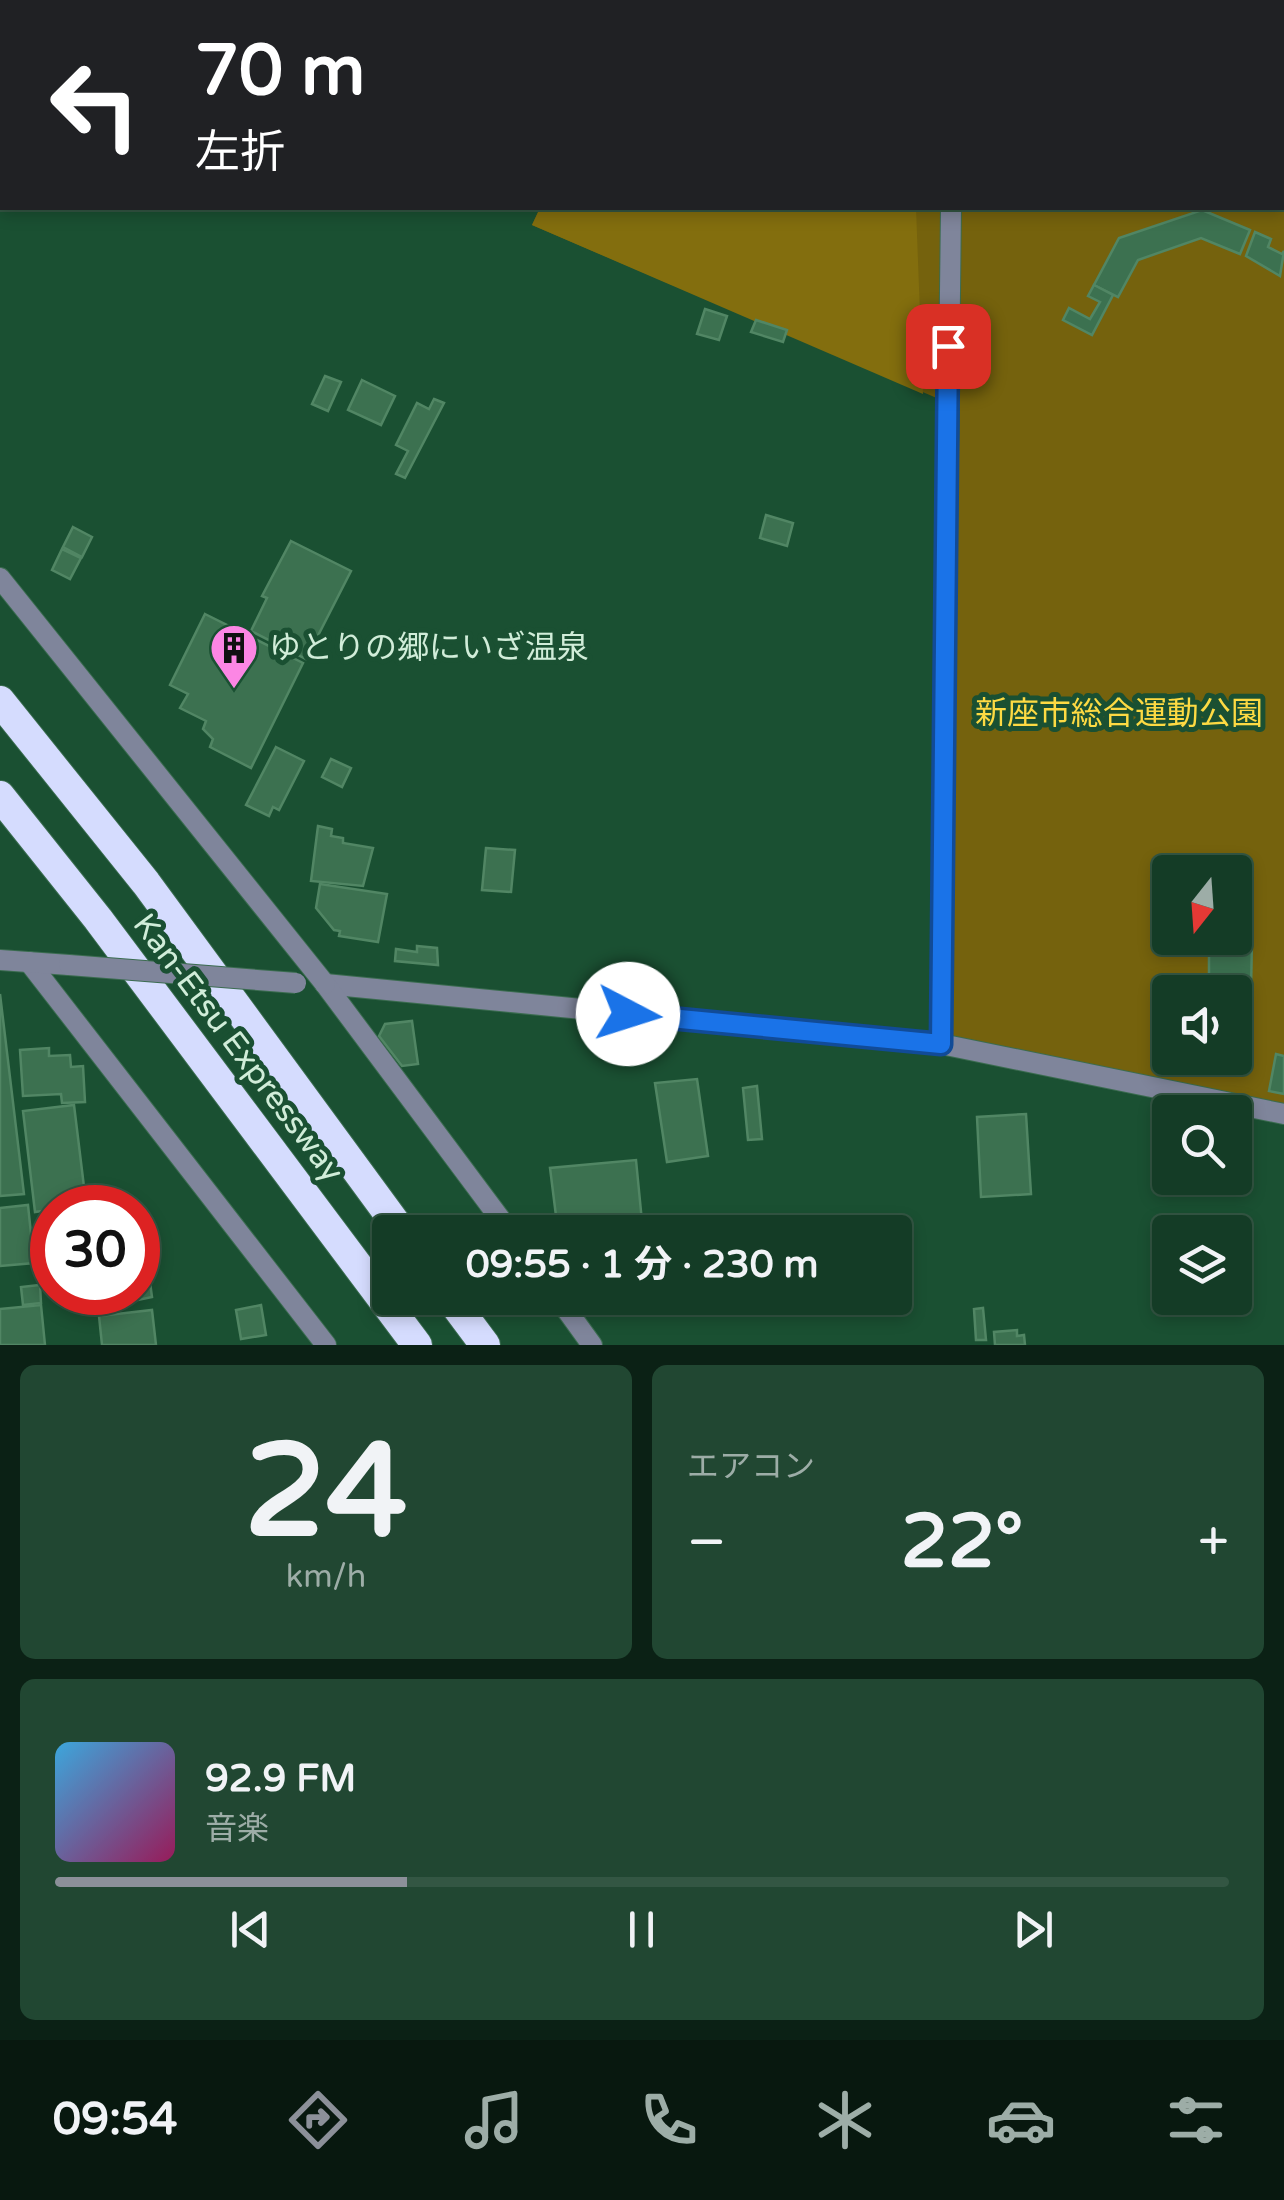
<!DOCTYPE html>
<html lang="ja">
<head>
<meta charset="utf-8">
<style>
	body { margin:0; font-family:"Varela Round","Noto Sans JP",sans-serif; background:#214732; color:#f1f3f6; height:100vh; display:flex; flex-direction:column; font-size:38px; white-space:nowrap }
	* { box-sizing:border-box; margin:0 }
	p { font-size:32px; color:#9dada7 }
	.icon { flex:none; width:55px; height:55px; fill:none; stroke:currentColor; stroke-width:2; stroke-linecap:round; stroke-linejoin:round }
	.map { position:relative; height:1345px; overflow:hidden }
	.panel { display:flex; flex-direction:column; gap:20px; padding:20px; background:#0b2115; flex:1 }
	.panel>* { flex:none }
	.banner { position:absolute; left:0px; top:0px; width:1285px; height:210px; box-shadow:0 5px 15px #0003,0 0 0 2px #335643; background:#202124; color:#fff; overflow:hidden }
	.needle { width:65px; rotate:197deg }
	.buttons { position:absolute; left:1152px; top:855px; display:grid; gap:20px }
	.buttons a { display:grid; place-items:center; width:100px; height:100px; border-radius:10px; background:#143c26; box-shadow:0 5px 15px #0003,0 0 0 2px #335643; font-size:50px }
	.speed { position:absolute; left:30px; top:1185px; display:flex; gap:20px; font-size:50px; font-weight:700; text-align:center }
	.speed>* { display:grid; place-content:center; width:130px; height:130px; border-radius:50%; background:#143c26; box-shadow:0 5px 15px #0003,0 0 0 2px #335643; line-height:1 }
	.speed .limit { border:15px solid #d22; background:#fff; color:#111 }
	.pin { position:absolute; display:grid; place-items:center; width:85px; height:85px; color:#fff; margin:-42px; border-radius:20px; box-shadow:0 5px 15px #0006 }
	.me { position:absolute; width:110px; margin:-55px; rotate:95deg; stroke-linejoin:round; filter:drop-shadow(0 0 8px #0008) }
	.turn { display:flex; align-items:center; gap:35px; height:210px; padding:0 30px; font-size:45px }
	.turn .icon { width:130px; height:130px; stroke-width:2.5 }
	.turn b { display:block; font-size:70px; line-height:85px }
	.big { font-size:75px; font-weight:700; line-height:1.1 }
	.panel .widget { flex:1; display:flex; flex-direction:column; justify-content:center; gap:15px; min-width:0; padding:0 35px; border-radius:15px; background:#214732 }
	.panel .dial { align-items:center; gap:0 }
	.dial b { font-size:130px; line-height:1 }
	.song { display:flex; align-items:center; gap:30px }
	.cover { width:120px; height:120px; border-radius:15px; background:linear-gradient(135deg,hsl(200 70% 55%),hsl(330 70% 35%)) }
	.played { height:10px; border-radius:5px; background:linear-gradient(90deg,#8c9099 30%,#335643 30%) }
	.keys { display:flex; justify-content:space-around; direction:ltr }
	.heat { display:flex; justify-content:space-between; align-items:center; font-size:55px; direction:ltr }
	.panel .tiles { flex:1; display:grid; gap:20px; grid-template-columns:1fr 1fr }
	.widget:last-child { grid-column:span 2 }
	.trip { position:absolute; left:372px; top:1215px; width:540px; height:100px; border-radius:10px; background:#143c26; box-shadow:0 5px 15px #0003,0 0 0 2px #335643; font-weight:700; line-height:100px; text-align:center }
	.tabs { display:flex; height:160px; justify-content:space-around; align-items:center; background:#08180f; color:#9dada7 }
	.tabs .icon { width:70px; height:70px }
	.tabs .on { color:#8c9099 }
	.tabs b { font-size:45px; color:#f1f3f6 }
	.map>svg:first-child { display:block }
	.green { fill:#75620d; fill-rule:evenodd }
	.forest { fill:#836e0e }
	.building { fill:#3c7150; stroke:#518664; stroke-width:2.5 }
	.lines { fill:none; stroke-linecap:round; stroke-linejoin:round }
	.minor-casing { stroke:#3b6c50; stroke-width:22 }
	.tertiary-casing { stroke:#3b6c50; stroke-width:22 }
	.motorway-casing { stroke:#3b6c50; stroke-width:32 }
	.minor { stroke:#7f859b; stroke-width:20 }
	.tertiary { stroke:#7f859b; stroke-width:20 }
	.motorway { stroke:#d5dcfe; stroke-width:30 }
	.tertiary-bridge-casing { stroke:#3b6c50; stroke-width:22; stroke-linecap:butt }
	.tertiary-bridge { stroke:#7f859b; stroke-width:20 }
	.route-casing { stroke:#114b97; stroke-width:25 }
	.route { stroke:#1a73e8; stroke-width:18 }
	.labels { text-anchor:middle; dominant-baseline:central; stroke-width:10; stroke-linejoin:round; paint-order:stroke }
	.poi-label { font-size:32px; fill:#d1edd9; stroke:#1a5032; text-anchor:start }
	.park-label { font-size:32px; fill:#fdda43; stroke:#1a5032 }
	.street-label { font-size:32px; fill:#d1edd9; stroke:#1a5032 }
</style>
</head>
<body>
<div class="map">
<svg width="1284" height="1345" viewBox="0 0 1284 1345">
	<rect width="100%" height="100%" fill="#1a5032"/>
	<path class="green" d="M633,0h651v1106l-340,-68 16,-630 -428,-183 8,-17h742v-206zM1170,872h65v66h-65zM1170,992h65v66h-65z"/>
	<path class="forest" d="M540,208h376l7,186 -391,-169z"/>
	<g class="building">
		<path d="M0,0l71,2h-69l-2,121z"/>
		<path d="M1202,210l48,20 -10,24 -39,-16 -63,22 -20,37 -24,-12 25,-47z"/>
		<path d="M1255,232l16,7 -3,8 14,7 2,-3 -4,25 -34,-20z"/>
		<path d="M1094,285l19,10 -21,40 -29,-15 6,-12 21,11 10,-17 -12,-6z"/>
		<path d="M705,309l22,7 -8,24 -22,-6z"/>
		<path d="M756,320l31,10 -4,12 -32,-10z"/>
		<path d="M325,376l16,6 -13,29 -16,-7z"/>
		<path d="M362,380l33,16 -14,29 -33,-15z"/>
		<path d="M434,399l10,4 -39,75 -9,-4 12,-23 -12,-6 21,-42 12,6z"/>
		<path d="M766,515l27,8 -6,23 -27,-8z"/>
		<path d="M73,527l19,10 -10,20 -19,-10z"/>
		<path d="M291,541l60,30 -45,88 -55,-28 16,-33 -5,-2z"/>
		<path d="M62,549l19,9 -11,21 -18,-9z"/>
		<path d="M205,614l98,49 -52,105 -41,-21 3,-8 -10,-10 3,-8 -26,-13 8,-14 -18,-9z"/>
		<path d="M276,747l28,14 -25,49 -6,-3 -4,9 -23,-11z"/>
		<path d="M331,759l20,9 -9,19 -20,-10z"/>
		<path d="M318,826l14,3 -1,7 12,2v5l30,5 -10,38 -52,-5z"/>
		<path d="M486,848l29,2 -4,42 -29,-2z"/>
		<path d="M320,884l67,10 -9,48 -39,-6 1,-5 -6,-1 -18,-22z"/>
		<path d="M1209,941h43l-1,49 -42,-1z"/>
		<path d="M417,946l20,2 1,17 -43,-4 1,-12 21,3z"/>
		<path d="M0,994l24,200 -24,2z"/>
		<path d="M412,1021l6,43 -16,2 -23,-30 6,-12z"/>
		<path d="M49,1048v8l21,-1 1,12 12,-1 2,36 -23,1 -1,-9 -38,2 -3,-46z"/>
		<path d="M1276,1054l8,2v38l-15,-3z"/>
		<path d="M697,1079l11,77 -41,6 -12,-79z"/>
		<path d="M757,1086l5,53 -14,1 -5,-52z"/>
		<path d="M74,1105l11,90 -24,3 1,10 -27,4 -12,-101z"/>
		<path d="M1026,1114l5,80 -50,3 -4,-80z"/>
		<path d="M636,1160l7,72h-85l-8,-64z"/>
		<path d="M28,1205l6,58 -34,3v-58z"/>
		<path d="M149,1275l3,22 -14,3v-23z"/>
		<path d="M40,1285l1,18 -18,2 -2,-18z"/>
		<path d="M41,1305l4,40h-45v-36z"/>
		<path d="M261,1305l5,30 -25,4 -5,-29z"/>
		<path d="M983,1308l3,32h-10l-2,-31z"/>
		<path d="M152,1310l4,35h-54l-3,-29z"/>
		<path d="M1017,1330v6l7,-1 1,10h-30l-1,-13z"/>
	</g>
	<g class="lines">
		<g class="minor-casing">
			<g id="minor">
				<path d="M194,2l3,-2"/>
				<path d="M950,2l1,-2"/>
				<path d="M0,132l2,-1"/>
				<path d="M29,962l297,383"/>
				<path d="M325,984l616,60 343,70"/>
				<path d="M325,984l185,248"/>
				<path d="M941,1044l10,-836"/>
				<path d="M558,1298l34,47"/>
			</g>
		</g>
		<g class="tertiary-casing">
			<g id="tertiary">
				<path d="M0,578l325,406"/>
				<path d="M0,960l69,5"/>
			</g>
		</g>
		<g class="motorway-casing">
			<g id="motorway">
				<path d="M0,701l146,182 256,349"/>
				<path d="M0,796l98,123 319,426"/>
				<path d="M450,1298l35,47"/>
			</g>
		</g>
		<use href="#minor" class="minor"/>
		<use href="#tertiary" class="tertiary"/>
		<use href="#motorway" class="motorway"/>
		<g class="tertiary-bridge-casing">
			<path id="tertiary-bridge" d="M69,965l227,18"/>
		</g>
		<use href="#tertiary-bridge" class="tertiary-bridge"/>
	</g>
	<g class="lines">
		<g class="route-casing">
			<path id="route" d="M628,1014l313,30 7,-698"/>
		</g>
		<use href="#route" class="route"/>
	</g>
	<defs>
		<g id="building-pin" transform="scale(2.5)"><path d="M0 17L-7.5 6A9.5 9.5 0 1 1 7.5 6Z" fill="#fc86e4" stroke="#1a5032"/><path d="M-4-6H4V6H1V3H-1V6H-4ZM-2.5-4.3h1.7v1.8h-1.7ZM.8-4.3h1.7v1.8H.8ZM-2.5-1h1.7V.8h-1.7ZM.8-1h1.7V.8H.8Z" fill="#111"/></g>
	</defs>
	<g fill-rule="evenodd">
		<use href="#building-pin" x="234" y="648"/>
	</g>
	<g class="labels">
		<g class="poi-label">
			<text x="269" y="648">ゆとりの郷にいざ温泉</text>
		</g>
		<g class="park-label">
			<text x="1119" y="714">新座市総合運動公園</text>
		</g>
		<g class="street-label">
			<text transform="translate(238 1048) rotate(53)">Kan-Etsu Expressway</text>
		</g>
	</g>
</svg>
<div class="buttons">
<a><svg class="needle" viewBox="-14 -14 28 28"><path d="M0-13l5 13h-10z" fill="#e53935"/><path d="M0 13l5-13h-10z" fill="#9dada7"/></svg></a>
<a><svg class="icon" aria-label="sound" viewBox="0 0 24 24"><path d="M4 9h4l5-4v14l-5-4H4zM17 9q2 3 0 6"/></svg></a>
<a><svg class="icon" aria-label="search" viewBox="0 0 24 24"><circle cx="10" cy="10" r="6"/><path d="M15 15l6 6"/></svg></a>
<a><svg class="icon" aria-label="layers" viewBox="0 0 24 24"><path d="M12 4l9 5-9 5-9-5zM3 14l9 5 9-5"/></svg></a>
</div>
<div class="speed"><div class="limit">30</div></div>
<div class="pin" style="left:948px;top:346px;background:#d93025"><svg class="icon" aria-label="arrive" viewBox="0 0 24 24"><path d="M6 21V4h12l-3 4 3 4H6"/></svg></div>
<svg class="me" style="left:628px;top:1014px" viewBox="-20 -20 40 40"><circle r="19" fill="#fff"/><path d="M0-13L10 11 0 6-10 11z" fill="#1a73e8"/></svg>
<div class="trip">09:55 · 1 分 · 230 m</div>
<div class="banner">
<div class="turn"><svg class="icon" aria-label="left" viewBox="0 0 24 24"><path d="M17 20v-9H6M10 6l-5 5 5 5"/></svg><div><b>70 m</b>左折</div></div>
</div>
</div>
<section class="panel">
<div class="tiles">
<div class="widget dial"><b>24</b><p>km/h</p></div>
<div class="widget"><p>エアコン</p>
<div class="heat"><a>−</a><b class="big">22°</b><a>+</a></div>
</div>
<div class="widget">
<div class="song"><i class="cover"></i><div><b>92.9 FM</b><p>音楽</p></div></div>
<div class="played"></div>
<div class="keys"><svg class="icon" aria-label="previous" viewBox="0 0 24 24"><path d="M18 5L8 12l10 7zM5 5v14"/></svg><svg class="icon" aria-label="pause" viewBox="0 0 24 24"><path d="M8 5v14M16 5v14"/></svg><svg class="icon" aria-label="next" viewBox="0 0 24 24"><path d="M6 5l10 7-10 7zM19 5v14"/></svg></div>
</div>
</div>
</section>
<nav class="tabs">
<b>09:54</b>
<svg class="icon on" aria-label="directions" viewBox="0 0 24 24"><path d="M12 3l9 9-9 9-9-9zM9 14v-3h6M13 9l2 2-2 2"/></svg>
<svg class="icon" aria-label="music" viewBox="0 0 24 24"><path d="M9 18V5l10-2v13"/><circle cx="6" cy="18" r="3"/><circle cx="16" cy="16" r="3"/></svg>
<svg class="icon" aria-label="phone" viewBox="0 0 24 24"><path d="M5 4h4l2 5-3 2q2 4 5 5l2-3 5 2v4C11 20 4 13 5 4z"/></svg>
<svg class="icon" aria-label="climate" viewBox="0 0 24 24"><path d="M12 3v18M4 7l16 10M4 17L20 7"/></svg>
<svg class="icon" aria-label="car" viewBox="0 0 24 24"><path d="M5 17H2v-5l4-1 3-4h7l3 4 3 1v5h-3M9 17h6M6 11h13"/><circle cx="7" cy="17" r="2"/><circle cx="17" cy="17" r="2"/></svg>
<svg class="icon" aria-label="filters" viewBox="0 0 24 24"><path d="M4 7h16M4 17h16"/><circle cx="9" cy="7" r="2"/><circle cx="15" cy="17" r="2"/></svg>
</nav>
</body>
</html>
